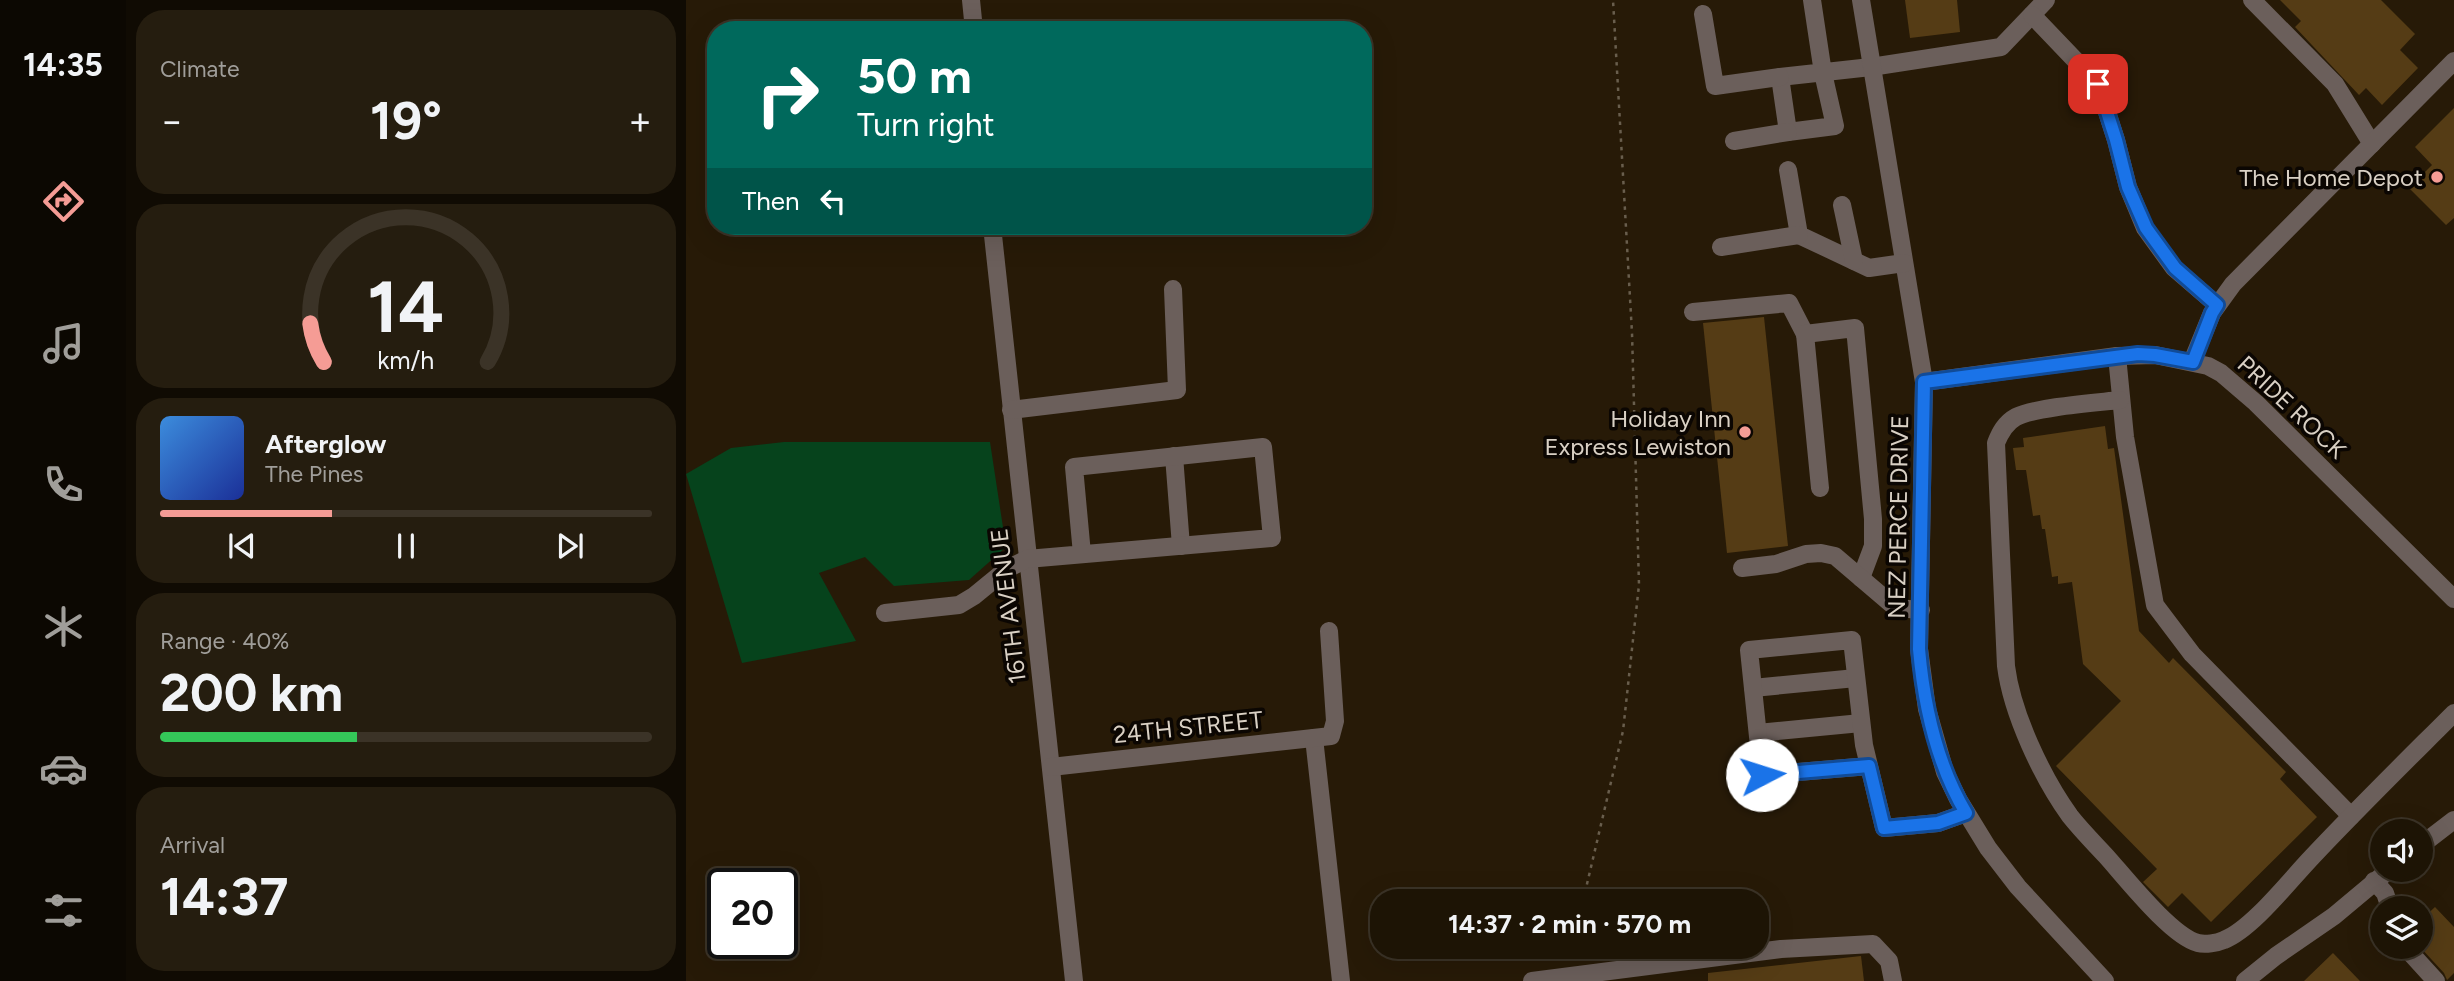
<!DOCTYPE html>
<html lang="en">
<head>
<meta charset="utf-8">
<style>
	body { margin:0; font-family:Figtree,sans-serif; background:#251d0f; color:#f1f3f6; height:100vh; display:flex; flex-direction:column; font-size:26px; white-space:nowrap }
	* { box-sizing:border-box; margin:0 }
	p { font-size:23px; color:#a09e9a }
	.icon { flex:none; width:38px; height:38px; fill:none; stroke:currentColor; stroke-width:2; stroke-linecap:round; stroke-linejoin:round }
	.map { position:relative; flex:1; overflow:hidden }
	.sheet { display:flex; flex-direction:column; gap:10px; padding:10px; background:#100b03; width:560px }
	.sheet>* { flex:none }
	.banner { position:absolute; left:21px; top:21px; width:665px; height:214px; border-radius:28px; box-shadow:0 7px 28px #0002,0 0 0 2px #3b3327; background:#00695c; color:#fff; overflow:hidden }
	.tools { position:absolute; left:1684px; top:819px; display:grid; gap:14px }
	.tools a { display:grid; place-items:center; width:63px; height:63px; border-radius:50%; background:#1d1405; box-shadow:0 7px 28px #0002,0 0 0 2px #3b3327; font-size:35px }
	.speed { position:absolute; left:21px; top:868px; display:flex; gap:14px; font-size:35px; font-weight:700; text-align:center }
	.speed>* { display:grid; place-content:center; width:91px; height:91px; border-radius:50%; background:#1d1405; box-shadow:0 7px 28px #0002,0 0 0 2px #3b3327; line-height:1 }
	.speed .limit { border:4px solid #111; border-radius:10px; background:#fff; color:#111 }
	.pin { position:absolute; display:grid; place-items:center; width:60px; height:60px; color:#fff; margin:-30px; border-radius:14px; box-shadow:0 4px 10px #0006 }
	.me { position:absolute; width:77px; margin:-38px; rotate:85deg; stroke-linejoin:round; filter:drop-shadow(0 0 5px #0008) }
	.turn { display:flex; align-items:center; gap:24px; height:147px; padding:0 35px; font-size:32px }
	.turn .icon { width:91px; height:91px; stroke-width:2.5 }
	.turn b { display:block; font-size:49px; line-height:60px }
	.then { display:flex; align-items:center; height:66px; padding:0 35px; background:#0003; gap:14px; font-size:26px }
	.big { font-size:52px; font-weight:700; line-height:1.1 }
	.sheet .widget { flex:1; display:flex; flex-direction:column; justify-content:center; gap:10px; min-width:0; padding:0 24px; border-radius:28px; background:#251d0f }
	.sheet .dial { align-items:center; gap:0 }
	.dial svg { height:182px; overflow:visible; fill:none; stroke:#3b3327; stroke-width:7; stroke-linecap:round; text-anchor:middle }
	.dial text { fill:#f1f3f6; stroke:none }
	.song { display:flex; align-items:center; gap:21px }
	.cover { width:84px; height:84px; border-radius:10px; background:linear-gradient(135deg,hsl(210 70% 55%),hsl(230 70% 35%)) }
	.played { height:7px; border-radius:4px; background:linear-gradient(90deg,#f59c95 35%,#3b3327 35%) }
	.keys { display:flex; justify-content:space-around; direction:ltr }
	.heat { display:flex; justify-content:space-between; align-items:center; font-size:38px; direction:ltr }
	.charge { height:10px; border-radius:5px; background:linear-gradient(90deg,#34c759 40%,#3b3327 0) }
	.trip { position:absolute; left:684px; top:889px; width:399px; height:70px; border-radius:28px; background:#1d1405; box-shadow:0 7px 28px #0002,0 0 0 2px #3b3327; font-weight:700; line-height:70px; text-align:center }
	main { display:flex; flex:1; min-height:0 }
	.menu { display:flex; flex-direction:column; width:126px; justify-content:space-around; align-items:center; background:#0c0802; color:#a09e9a }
	.menu .icon { width:49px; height:49px }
	.menu .active { color:#f59c95 }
	.menu b { font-size:32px; color:#f1f3f6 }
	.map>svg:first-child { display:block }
	.green { fill:#06431c }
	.building { fill:#553c15 }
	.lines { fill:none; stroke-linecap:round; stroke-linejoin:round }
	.path { stroke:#695e4d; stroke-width:2.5; stroke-dasharray:3.5 5; stroke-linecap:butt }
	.minor { stroke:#6b5f5b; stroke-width:18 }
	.route-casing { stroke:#114b97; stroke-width:18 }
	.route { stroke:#1a73e8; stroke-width:12 }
	.poi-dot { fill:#f59c95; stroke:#0b0602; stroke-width:2.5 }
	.labels { text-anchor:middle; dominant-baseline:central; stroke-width:7; stroke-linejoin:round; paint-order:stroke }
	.poi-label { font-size:24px; fill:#d9d0c4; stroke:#0b0602; text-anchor:end }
	.street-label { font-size:24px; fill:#d9d0c4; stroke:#0b0602 }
</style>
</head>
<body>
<main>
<nav class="menu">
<b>14:35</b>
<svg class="icon active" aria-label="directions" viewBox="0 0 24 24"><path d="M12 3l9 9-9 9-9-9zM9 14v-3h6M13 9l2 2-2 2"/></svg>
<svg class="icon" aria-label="music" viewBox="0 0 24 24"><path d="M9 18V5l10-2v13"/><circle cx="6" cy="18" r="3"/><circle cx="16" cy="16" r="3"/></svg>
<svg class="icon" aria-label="phone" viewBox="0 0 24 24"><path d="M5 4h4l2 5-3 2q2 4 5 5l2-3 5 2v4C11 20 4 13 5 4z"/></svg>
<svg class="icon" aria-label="climate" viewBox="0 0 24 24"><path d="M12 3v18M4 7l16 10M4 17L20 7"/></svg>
<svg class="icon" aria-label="car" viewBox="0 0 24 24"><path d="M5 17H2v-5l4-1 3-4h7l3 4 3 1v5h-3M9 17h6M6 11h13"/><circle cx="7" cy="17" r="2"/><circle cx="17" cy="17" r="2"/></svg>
<svg class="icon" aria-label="filters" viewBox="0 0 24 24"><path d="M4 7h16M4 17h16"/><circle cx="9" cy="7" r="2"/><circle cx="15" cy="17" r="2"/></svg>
</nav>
<section class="sheet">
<div class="widget"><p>Climate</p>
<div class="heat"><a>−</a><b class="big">19°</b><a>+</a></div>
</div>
<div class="widget dial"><svg viewBox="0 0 100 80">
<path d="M14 69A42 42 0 1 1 86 69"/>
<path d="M14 69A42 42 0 0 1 8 52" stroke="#f59c95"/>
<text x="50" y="56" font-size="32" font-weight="700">14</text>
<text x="50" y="72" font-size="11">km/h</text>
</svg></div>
<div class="widget">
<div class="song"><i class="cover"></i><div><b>Afterglow</b><p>The Pines</p></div></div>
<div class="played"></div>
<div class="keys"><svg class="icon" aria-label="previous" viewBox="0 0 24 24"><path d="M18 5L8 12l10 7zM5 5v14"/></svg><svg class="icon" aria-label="pause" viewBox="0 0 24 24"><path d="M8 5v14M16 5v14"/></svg><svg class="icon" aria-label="next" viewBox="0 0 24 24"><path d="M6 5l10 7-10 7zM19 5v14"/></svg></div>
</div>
<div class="widget"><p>Range · 40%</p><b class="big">200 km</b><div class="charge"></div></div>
<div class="widget"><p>Arrival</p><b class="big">14:37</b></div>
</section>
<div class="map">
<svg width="1768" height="981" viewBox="0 0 1768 981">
	<rect width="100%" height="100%" fill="#271a07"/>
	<path class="green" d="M98,442h206l16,105 -37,33 -75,6 -29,-29 -46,16 37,68 -114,22 -56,-189 45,-26z"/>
	<g class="building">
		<path d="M1219,0h52l3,32 -50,6z"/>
		<path d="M1594,0h101l34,34 -15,16 18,18 -36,37 -16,-17 -7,7 -64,-68 6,-6z"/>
		<path d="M1768,108v110l-8,7 -37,-37 23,-23 -17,-18z"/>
		<path d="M1078,317l24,229 -61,7 -24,-230z"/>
		<path d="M1419,426l3,23 6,-1 25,183 30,32 4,-5 113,114 -6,7 37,38 -106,105 -29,-29 -14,14 -25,-25 14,-13 -101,-103 65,-65 -38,-37 -11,-82 -14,2v-8l-6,1 -7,-48h-3l-2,-14 -7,1 -7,-46h-10l-3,-22 11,-1 -1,-9z"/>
		<path d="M1749,907l19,20v46l-7,7 -3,-7 -24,-26v-26z"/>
		<path d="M1647,953l27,28h-56z"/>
		<path d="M1175,956l3,25h-156v-8z"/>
	</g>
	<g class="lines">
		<g class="path">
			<path d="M897,901l40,-170 16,-146 -7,-252 -19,-333"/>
			<path d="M875,960l5,-13"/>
		</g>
		<g class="minor">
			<path d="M285,0l3,30"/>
			<path d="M1126,0l11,73 12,53 -47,6 -8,-55 91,-10 130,-20 45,-47"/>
			<path d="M1175,0l63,382 -5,267 8,60 18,63 13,27 30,49 30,39 87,94"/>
			<path d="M1566,0l83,84 37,60"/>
			<path d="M1017,14l12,72 65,-9"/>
			<path d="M1346,15l66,69 18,56 12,47 17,41 29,40 43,37"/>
			<path d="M1048,141l54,-9"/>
			<path d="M1102,170l11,65 70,33 35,-5"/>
			<path d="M1156,205l12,56"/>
			<path d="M306,226l82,755"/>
			<path d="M1035,247l78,-12"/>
			<path d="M1007,312l96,-9 16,31"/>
			<path d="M1431,356l8,81 30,168 37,49 159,162"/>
			<path d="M1506,362l20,-49 21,-29 221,-223"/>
			<path d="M1238,382l193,-26 38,-1 53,11 13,7 35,30 198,196"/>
			<path d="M1434,400c-27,3 -83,7 -104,17 -11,6 -16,16 -20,26l10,223c6,48 36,111 64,150 11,14 24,27 36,40 19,21 65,80 92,87 7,2 19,0 26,-3 28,-11 66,-60 88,-83 46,-49 94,-96 142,-144"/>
			<path d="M325,410l166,-20 -4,-101"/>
			<path d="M488,456l7,90"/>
			<path d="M1134,488l-15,-154 50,-6 18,191v27l-12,32"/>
			<path d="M1056,568l34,-4 30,-10 15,-1 14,3 61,52 25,2"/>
			<path d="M199,613l74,-8 15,-9 33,-27 20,-10 245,-21 -9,-91 -189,20 8,87"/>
			<path d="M1067,688l103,-10"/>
			<path d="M1072,733l103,-10"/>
			<path d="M628,738l27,243"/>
			<path d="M1183,766l-107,9 -13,-125 103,-10 12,105 20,83 54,-5 28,-10"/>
			<path d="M365,767l280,-31 4,-15 -6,-90"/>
			<path d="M1734,846l34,-26"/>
			<path d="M1688,881l11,12 5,15"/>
			<path d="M1719,947l31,34"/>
			<path d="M846,981l249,-32 92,-5 16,17 4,20"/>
			<path d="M1559,981l31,-25 58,-40 55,-46"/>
		</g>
	</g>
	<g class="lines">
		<g class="route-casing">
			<path id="route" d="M1076,775l107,-9 15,62 54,-5 28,-10c-30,-50 -42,-107 -47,-164l5,-267 214,-28 17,1 38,7 19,-49 5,-8 -42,-37 -29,-40 -18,-41 -12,-47 -18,-56"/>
		</g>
		<use href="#route" class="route"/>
	</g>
	<g class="poi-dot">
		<circle cx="1751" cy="177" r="7"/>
		<circle cx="1059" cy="432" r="7"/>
	</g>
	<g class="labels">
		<g class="poi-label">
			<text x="1737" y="177">The Home Depot</text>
			<text x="1045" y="418">Holiday Inn<tspan x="1045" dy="28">Express Lewiston</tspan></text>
		</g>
		<g class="street-label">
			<text transform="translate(1606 407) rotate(43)">PRIDE ROCK</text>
			<text transform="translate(1212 517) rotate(-89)">NEZ PERCE DRIVE</text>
			<text transform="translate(322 606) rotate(-97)">16TH AVENUE</text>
			<text transform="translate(502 727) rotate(-6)">24TH STREET</text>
		</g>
	</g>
</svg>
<div class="tools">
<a><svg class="icon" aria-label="sound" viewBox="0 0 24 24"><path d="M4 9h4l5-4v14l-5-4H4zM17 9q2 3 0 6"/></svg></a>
<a><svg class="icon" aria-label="layers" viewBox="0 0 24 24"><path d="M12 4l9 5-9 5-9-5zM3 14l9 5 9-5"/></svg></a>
</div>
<div class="speed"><div class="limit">20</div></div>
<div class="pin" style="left:1412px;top:84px;background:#d93025"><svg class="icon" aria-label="arrive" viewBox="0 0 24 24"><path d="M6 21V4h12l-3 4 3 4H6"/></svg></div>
<svg class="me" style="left:1076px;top:775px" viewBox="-20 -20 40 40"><circle r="19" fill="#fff"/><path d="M0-13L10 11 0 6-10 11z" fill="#1a73e8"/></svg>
<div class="trip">14:37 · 2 min · 570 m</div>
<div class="banner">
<div class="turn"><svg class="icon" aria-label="right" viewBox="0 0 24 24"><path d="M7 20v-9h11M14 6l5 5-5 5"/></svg><div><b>50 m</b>Turn right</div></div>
<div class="then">Then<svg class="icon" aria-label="left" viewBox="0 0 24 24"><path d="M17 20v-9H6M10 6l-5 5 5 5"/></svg></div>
</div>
</div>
</main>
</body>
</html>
